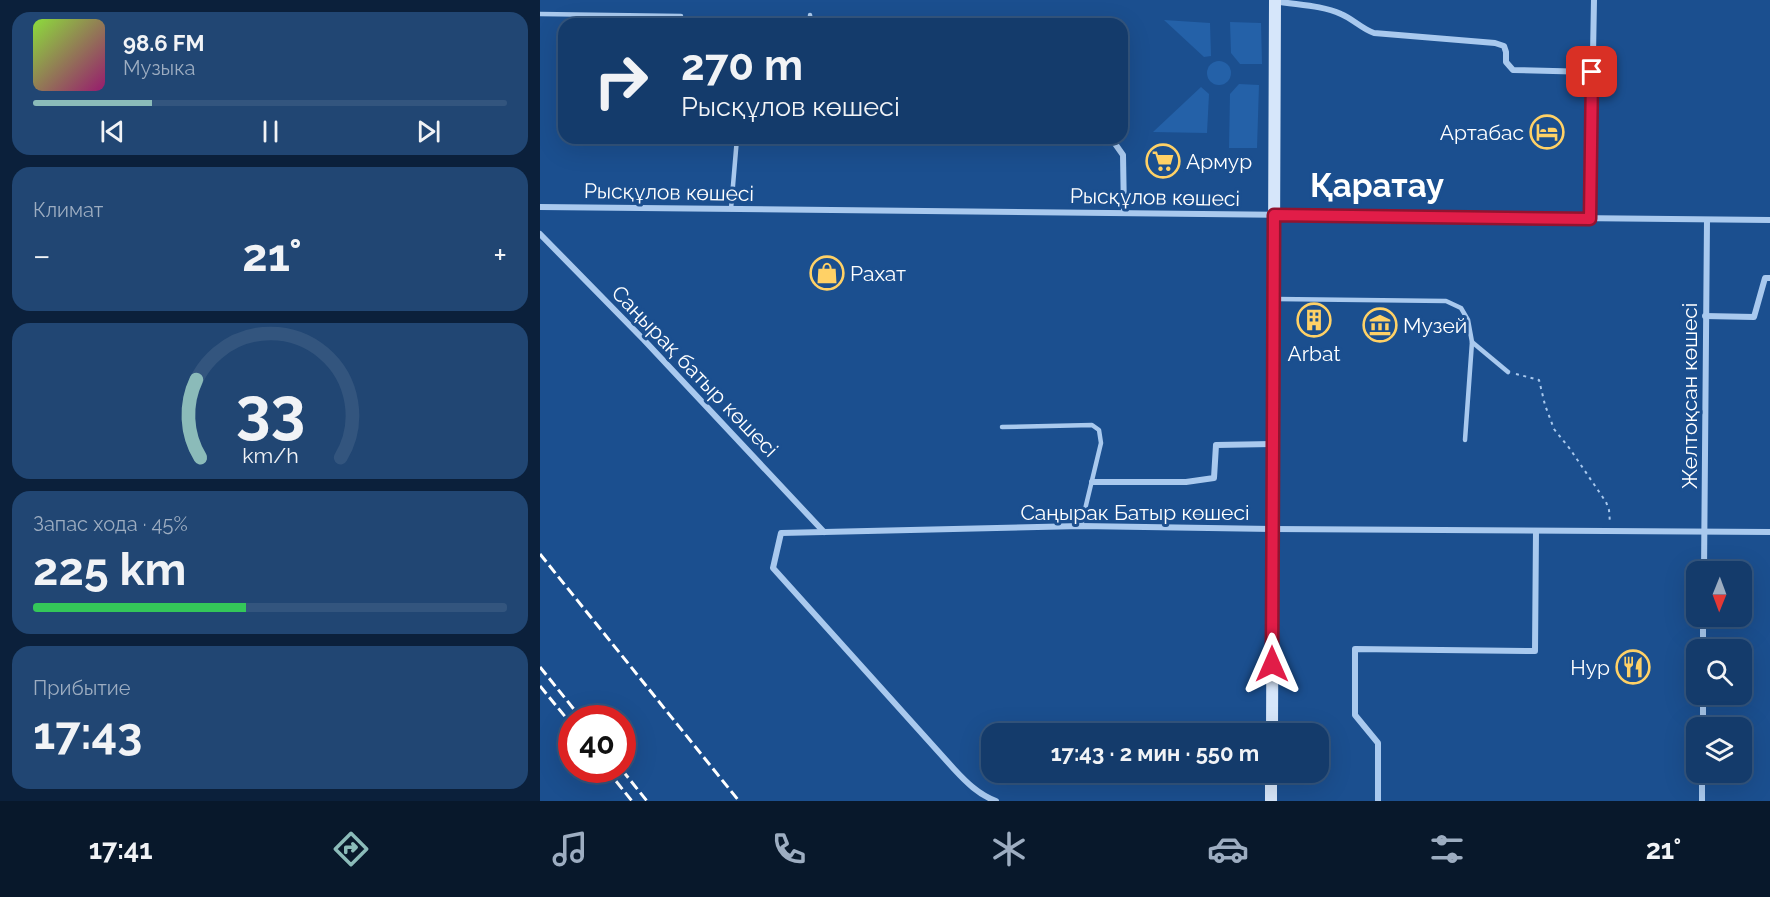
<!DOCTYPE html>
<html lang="ru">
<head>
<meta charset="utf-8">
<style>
	body { margin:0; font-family:Raleway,sans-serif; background:#214673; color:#f1f3f6; height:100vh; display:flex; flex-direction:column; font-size:22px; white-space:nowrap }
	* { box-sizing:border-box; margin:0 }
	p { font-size:20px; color:#9dadc1 }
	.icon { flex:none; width:33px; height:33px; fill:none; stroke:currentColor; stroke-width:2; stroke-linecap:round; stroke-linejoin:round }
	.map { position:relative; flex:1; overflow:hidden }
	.panel { display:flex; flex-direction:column; gap:12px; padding:12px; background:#0b203b; width:540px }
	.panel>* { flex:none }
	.banner { position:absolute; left:18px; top:18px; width:570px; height:126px; border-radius:18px; box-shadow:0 6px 24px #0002,0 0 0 2px #33557e; background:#143b6b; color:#f1f3f6; overflow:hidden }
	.needle { width:39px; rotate:181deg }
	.buttons { position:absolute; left:1146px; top:561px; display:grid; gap:12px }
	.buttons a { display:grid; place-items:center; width:66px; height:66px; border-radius:12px; background:#143b6b; box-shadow:0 6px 24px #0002,0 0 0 2px #33557e; font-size:30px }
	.speed { position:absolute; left:18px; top:705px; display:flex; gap:12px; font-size:30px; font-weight:700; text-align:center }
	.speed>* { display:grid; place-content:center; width:78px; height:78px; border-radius:50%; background:#143b6b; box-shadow:0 6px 24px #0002,0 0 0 2px #33557e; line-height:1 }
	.speed .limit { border:9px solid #d22; background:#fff; color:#111 }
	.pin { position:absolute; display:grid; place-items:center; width:51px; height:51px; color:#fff; margin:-26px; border-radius:12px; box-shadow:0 3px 9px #0006 }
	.me { position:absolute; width:66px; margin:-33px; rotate:0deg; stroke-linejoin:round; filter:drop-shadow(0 0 4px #0008) }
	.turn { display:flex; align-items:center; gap:21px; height:126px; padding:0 24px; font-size:27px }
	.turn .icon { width:78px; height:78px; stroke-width:2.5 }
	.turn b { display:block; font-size:42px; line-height:51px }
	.big { font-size:45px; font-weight:700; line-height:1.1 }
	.panel .widget { flex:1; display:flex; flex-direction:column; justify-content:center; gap:9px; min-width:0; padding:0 21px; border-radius:18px; background:#214673 }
	.panel .dial { align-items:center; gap:0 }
	.dial svg { height:156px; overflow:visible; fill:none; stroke:#33557e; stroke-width:7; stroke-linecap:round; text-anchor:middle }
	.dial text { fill:#f1f3f6; stroke:none }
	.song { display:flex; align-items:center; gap:18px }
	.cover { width:72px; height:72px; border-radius:9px; background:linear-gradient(135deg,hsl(90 70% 55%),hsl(320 70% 35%)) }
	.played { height:6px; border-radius:3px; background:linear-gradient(90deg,#8bbbb9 25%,#33557e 25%) }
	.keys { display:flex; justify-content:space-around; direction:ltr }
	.heat { display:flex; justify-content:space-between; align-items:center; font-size:33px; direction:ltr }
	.charge { height:9px; border-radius:4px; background:linear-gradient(90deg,#34c759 45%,#33557e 0) }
	.trip { position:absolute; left:441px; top:723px; width:348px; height:60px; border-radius:18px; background:#143b6b; box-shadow:0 6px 24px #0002,0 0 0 2px #33557e; font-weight:700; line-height:60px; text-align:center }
	.tabs { display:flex; height:96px; justify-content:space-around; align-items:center; background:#08182b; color:#9dadc1 }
	.tabs .icon { width:42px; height:42px }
	.tabs .active { color:#8bbbb9 }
	.tabs b { font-size:27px; color:#f1f3f6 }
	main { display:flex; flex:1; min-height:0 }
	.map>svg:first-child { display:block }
	.green { fill:#2461a8 }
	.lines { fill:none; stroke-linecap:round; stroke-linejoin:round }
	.path { stroke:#a9c9ee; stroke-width:2; stroke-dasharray:3 4.5; stroke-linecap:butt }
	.lane { stroke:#a9c9ee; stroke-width:4.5 }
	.street { stroke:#a9c9ee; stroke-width:6 }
	.secondary { stroke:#d6e6fa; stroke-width:12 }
	.rail { stroke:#fff; stroke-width:3; stroke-dasharray:10 4.5; stroke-linecap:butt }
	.route-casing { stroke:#92132f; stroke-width:15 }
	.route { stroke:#e11d48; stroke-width:10 }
	.labels { text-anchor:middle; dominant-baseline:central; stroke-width:6; stroke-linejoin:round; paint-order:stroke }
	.poi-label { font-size:21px; fill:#fff; stroke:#1b4f8f; text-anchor:start }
	.street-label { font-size:21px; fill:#fff; stroke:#1b4f8f }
	.town-label { font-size:33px; font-weight:bold; fill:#fff; stroke:#1b4f8f }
</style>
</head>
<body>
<main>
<section class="panel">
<div class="widget">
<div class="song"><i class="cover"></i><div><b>98.6 FM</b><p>Музыка</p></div></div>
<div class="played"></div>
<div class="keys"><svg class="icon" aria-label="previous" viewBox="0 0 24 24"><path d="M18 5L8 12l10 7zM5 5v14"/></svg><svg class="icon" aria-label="pause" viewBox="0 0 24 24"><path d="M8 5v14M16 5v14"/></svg><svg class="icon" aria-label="next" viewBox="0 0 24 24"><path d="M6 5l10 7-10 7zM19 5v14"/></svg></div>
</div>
<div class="widget"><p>Климат</p>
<div class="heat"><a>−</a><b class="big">21°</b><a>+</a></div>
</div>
<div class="widget dial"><svg viewBox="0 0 100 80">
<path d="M14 69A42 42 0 1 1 86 69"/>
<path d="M14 69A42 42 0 0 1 12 29" stroke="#8bbbb9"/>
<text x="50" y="56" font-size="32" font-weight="700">33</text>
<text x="50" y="72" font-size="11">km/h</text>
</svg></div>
<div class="widget"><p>Запас хода · 45%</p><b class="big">225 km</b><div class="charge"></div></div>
<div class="widget"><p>Прибытие</p><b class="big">17:43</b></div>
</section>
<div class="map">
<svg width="1230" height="801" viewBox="0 0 1230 801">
	<rect width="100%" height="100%" fill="#1b4f8f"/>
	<g class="green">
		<path d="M624,20l46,3 1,33 -7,1z"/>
		<path d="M690,22l31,1 1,41h-22l-9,-11z"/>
		<circle cx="679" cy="73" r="12"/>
		<path d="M699,84l20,1 -2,63h-28l1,-54z"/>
		<path d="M661,87l8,7 -2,39 -54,-1z"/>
	</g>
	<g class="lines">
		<path class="path" d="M976,374l23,6 6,25 9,24 16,20 36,53 3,8 1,13"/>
		<g class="lane">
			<path d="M0,14l141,2"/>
			<path d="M270,15l1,9"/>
			<path d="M191,209l6,-71"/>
			<path d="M736,299l170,2 15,7 7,12 4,22 -7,98"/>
			<path d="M932,342l36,30"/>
			<path d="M462,427l90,-2 7,5 2,13 -20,83"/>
		</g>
		<g class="street">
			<path d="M735,1c21,4 46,4 66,13 12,5 21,15 33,19l121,10 9,3 2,6v10l7,8 79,2"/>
			<path d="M571,138l12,17 1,58"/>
			<path d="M0,207l1230,13"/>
			<path d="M1050,219l4,-219"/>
			<path d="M0,234l104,106 180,192"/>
			<path d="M1165,316l49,1 11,-39h5"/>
			<path d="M552,482h94l28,-4 2,-33 57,-1"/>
			<path d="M1164,572l3,-352"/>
			<path d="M1163,650v-34"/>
			<path d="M1163,728v-34"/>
			<path d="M456,801c-17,-6 -30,-19 -42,-32l-181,-201 8,-35 300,-7 192,3 497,3"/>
			<path d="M838,801v-58l-23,-28v-66l180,2 1,-120"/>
			<path d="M1162,801v-29"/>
		</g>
		<g class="secondary">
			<path d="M732,734l3,-734"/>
			<path d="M731,801v-29"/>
		</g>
		<g class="rail">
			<path d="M0,554l199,247"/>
			<path d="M0,667l41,51"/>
			<path d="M0,686l32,39"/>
			<path d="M67,770l25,31"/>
			<path d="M82,770l25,31"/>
		</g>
	</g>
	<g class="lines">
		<g class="route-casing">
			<path id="route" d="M732,664l2,-449 316,4 2,-147"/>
		</g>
		<use href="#route" class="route"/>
	</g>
	<defs>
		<g id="hotel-ring" transform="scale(1.725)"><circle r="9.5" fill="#1b4f8f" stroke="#ffd166" stroke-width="1.5"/><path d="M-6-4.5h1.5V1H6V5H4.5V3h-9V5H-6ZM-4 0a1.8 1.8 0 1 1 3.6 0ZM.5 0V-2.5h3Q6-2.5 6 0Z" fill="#ffd166"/></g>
		<g id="supermarket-ring" transform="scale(1.725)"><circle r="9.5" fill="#1b4f8f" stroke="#ffd166" stroke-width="1.5"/><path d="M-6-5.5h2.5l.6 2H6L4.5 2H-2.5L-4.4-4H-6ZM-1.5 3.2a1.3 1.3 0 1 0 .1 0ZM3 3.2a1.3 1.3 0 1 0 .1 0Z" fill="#ffd166"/></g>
		<g id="shop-ring" transform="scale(1.725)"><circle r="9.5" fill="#1b4f8f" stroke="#ffd166" stroke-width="1.5"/><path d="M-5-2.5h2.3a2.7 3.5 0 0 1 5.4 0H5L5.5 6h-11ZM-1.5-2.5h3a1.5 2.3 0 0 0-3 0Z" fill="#ffd166"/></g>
		<g id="building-ring" transform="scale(1.725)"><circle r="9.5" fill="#1b4f8f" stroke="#ffd166" stroke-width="1.5"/><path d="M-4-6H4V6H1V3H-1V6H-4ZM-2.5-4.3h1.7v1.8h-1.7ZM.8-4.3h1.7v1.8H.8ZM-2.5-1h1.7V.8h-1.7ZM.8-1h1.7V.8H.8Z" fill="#ffd166"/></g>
		<g id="museum-ring" transform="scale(1.725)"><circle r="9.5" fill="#1b4f8f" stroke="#ffd166" stroke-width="1.5"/><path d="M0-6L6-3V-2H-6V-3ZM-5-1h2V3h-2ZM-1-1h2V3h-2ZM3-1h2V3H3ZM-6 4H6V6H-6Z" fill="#ffd166"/></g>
		<g id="restaurant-ring" transform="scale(1.725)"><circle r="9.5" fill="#1b4f8f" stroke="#ffd166" stroke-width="1.5"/><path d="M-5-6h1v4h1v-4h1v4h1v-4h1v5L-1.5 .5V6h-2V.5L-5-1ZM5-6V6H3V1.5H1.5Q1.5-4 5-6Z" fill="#ffd166"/></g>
	</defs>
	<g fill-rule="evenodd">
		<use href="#hotel-ring" x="1007" y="132"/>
		<use href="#supermarket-ring" x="623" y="161"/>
		<use href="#shop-ring" x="287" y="273"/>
		<use href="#building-ring" x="774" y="320"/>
		<use href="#museum-ring" x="840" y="325"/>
		<use href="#restaurant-ring" x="1093" y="667"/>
	</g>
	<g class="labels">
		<g class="poi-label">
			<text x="984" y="132" text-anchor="end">Артабас</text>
			<text x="646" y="161">Армур</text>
			<text x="310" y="273">Рахат</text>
			<text x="863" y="325">Музей</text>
			<text x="774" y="353" text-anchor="middle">Arbat</text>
			<text x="1070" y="667" text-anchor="end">Нур</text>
		</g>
		<g class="street-label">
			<text transform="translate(129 192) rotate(1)">Рысқұлов көшесі</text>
			<text transform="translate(615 197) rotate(1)">Рысқұлов көшесі</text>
			<text transform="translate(155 371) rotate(46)">Саңырақ батыр көшесі</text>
			<text transform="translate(1149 396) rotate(-90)">Желтоқсан көшесі</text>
			<text x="595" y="512">Саңырак Батыр көшесі</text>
		</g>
		<g class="town-label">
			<text x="837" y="185">Қаратау</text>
		</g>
	</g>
</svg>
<div class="buttons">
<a><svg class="needle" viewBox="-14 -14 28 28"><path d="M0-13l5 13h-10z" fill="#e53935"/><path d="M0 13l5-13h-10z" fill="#9dadc1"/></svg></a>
<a><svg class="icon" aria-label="search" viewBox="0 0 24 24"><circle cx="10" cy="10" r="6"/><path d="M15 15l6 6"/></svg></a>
<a><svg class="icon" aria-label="layers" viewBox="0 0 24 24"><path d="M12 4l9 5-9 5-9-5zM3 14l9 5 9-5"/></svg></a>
</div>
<div class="speed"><div class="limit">40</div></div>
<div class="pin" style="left:1052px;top:72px;background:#d93025"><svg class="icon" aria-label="arrive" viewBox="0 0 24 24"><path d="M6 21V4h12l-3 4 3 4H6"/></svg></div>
<svg class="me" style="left:732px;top:664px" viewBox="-20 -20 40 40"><path d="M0-17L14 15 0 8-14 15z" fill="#e11d48" stroke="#fff" stroke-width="4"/></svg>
<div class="trip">17:43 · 2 мин · 550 m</div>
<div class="banner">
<div class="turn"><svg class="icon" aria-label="right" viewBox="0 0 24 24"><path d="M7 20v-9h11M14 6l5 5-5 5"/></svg><div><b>270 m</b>Рысқұлов көшесі</div></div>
</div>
</div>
</main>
<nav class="tabs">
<b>17:41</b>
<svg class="icon active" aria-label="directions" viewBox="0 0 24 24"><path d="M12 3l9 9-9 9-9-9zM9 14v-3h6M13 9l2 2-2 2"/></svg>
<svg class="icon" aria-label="music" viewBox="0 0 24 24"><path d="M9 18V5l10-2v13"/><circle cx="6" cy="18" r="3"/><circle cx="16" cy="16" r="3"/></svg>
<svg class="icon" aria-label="phone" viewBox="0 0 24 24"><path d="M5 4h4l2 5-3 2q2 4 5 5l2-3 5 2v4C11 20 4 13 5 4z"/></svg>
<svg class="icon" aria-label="climate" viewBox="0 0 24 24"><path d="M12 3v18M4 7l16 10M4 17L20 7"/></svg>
<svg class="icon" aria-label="car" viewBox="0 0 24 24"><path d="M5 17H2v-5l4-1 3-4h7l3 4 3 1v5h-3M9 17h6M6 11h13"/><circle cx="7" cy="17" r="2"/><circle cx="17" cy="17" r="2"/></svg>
<svg class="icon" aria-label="filters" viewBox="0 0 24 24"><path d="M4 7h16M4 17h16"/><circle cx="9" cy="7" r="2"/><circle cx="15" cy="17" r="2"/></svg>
<b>21°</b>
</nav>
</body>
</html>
